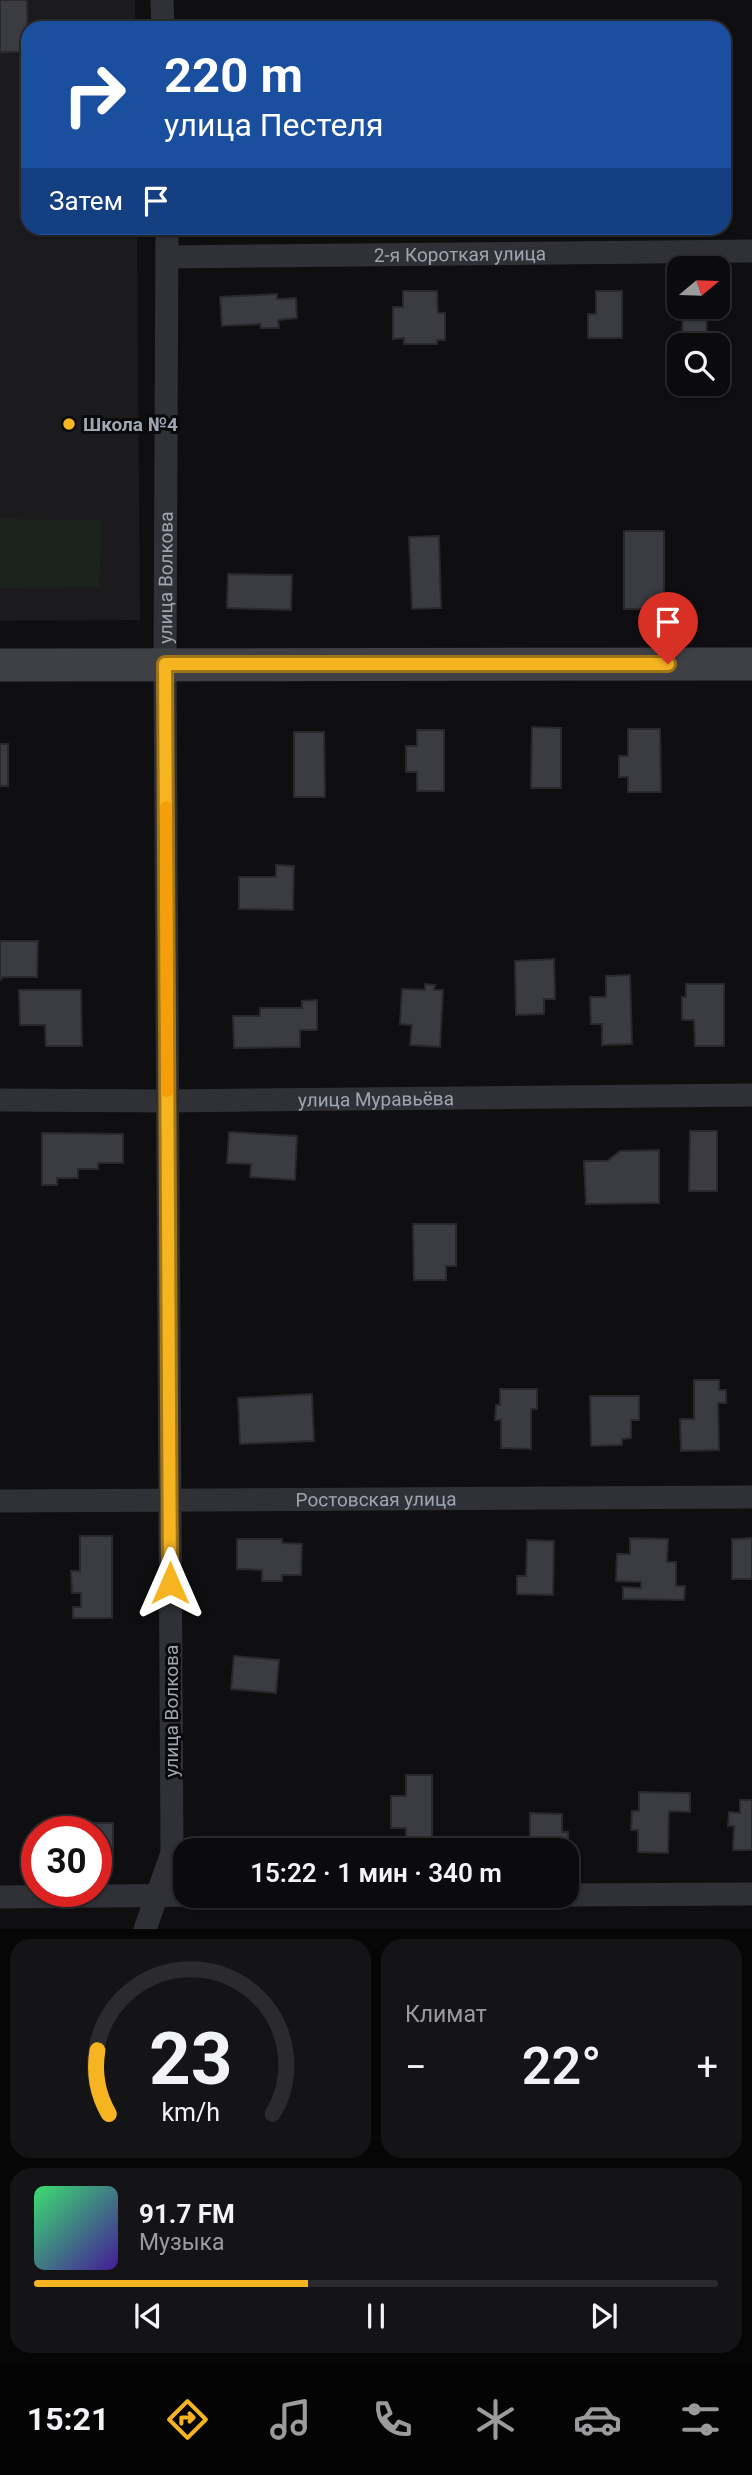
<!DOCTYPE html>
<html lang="ru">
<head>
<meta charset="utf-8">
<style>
	body { margin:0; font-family:Roboto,sans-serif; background:#141416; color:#f1f3f6; height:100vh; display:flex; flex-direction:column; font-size:26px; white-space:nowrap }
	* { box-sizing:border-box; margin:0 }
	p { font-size:23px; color:#9a9b9d }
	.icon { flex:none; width:38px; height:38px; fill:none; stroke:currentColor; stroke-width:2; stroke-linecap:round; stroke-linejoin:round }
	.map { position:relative; height:1929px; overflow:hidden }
	.panel { display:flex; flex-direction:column; gap:10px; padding:10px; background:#060607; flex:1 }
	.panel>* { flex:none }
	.guide { position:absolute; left:21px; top:21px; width:710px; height:214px; border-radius:21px; box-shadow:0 2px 5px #0004,0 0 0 2px #2b2b2e; background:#1a4fa0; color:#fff; overflow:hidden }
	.needle { width:46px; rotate:71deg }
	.tools { position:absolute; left:667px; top:256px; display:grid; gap:14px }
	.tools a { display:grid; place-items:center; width:63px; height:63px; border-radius:14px; background:#0b0b0d; box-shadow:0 2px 5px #0004,0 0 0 2px #2b2b2e; font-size:35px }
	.speed { position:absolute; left:21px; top:1816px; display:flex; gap:14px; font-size:35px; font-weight:700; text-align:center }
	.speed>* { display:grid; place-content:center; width:91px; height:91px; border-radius:50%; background:#0b0b0d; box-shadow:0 2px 5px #0004,0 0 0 2px #2b2b2e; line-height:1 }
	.speed .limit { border:10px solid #d22; background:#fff; color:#111 }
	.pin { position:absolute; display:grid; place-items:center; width:60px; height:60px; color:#fff; margin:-72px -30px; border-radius:50% 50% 50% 0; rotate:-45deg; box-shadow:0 0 7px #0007 }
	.pin .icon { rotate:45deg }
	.me { position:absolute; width:77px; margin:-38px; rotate:0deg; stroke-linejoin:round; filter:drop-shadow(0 0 5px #0008) }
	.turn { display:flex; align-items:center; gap:24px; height:147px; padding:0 28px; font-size:32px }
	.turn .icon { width:91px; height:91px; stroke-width:2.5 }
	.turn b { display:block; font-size:49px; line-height:60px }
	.then { display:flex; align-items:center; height:66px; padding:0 28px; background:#0003; gap:14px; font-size:26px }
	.big { font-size:52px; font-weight:600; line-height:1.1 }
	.panel .widget { flex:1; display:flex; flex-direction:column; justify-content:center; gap:10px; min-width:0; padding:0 24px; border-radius:21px; background:#141416 }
	.panel .dial { align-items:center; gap:0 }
	.dial svg { height:182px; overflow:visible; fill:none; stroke:#2b2b2e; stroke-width:7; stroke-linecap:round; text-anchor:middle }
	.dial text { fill:#f1f3f6; stroke:none }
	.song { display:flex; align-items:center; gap:21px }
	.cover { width:84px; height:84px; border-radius:10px; background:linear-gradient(135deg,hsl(140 70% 55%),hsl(260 70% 35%)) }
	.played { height:7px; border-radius:4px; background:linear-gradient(90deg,#f7b421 40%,#2b2b2e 40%) }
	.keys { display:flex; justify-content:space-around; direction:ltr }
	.heat { display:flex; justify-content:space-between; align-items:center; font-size:38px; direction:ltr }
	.panel .tiles { flex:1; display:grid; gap:10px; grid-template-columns:1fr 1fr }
	.widget:last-child { grid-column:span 2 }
	.trip { position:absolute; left:173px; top:1838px; width:406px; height:70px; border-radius:21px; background:#0b0b0d; box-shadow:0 2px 5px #0004,0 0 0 2px #2b2b2e; font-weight:600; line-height:70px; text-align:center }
	.menu { display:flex; height:112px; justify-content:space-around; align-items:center; background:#040405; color:#9a9b9d }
	.menu .icon { width:49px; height:49px }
	.menu .current { color:#f7b421 }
	.menu b { font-size:32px; color:#f1f3f6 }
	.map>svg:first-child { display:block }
	.built { fill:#1b1b1e }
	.grass { fill:#1c231d }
	.building { fill:#3b3c41; stroke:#29292d; stroke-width:2 }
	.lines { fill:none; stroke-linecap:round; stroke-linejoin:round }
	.street { stroke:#303136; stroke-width:23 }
	.secondary { stroke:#3e4046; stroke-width:33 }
	.route-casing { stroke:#a17515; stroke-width:18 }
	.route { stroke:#f7b421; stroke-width:12 }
	.slow { stroke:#f59e0b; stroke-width:12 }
	.poi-dot { fill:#f7b421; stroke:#0a0a0c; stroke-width:2.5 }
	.labels { text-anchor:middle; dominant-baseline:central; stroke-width:6; stroke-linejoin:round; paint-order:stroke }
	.street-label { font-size:19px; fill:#a0a5b2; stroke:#0a0a0c }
	.poi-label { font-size:19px; font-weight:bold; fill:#a0a5b2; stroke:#0a0a0c; text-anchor:start }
</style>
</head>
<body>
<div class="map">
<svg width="752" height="1929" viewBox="0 0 752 1929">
	<rect width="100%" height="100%" fill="#0f0f11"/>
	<path class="built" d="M0,0h135v28h-107v200h109l3,392 -140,1z"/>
	<path class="grass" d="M0,519l102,1 -3,67 -99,1z"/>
	<g class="building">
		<path d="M0,0h27l1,52h-28z"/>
		<path d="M403,291h34l1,22h7v27h-8v4h-33v-6l-11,1v-32h10z"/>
		<path d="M596,291h26v47h-34v-24h8z"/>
		<path d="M277,294v5l19,-1 1,20 -19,2 1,8h-18l-1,-4 -38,2 -2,-29z"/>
		<path d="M683,306h24l-1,39h-24z"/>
		<rect x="624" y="531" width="40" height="78"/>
		<path d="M439,536l2,72 -29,1 -3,-72z"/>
		<path d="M228,574l64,1 -1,35 -64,-2z"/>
		<path d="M532,727l29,1v60h-30z"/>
		<path d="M628,729h32l1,63h-33v-15h-9v-21h9z"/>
		<path d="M417,730h27v61h-27v-19h-11v-26h11z"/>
		<path d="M294,732h30l1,65h-31z"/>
		<rect x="0" y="744" width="8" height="42"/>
		<path d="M276,865l18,1 -1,44 -54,-1v-32h37z"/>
		<path d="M0,941h38l-1,36h-34l-3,3z"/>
		<path d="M554,959l1,40h-11v15l-28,1 -1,-54z"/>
		<path d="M630,975l2,69 -30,1v-21h-11l-1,-27h16v-21z"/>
		<path d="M425,984l10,1 -1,5h9l-3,57 -30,-2 2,-20 -12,-1 2,-35 23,1z"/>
		<path d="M686,984h38v62h-29l-1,-26h-12v-23h4z"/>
		<path d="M19,990h62l1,56h-36l-1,-21h-25z"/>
		<path d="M317,1000v30h-17v17l-66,1 -1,-32h27v-8h42v-7z"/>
		<path d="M690,1131h27v60h-28z"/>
		<path d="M229,1132l68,4 -2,44 -45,-3 1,-13 -24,-1z"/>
		<path d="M42,1133l81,1v29h-25v6h-20v9h-21v7h-15z"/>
		<path d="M659,1150v53l-73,1 -2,-43h23l13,-10z"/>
		<path d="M413,1224h43v42h-10v14h-32z"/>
		<path d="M694,1380h25v10h7v13h-8l1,47 -38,1 -1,-32h14z"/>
		<path d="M500,1389h37v20h-6v40l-30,-1v-28h-6l1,-15h4z"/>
		<path d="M312,1394l2,47 -74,3 -2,-46z"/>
		<path d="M590,1396h49v24h-8v18l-9,1v6l-31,1z"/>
		<path d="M80,1536h32v82h-39v-11h8v-14h-9l-1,-22h9z"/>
		<path d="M630,1538l38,1 -1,23h9v24h9l-1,14 -61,-1v-12l18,1v-6l-25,-1 1,-27h13z"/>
		<path d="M752,1538v41h-20v-40z"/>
		<path d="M237,1539h45v4l20,1 -1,31h-19v6h-20v-11l-25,-1z"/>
		<path d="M527,1540l27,1 -1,54 -36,-1v-18h9z"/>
		<path d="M234,1656l45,4 -3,33 -45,-4z"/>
		<path d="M406,1775h26v75h-26v-22h-15v-32h15z"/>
		<path d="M639,1792l51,1v19l-21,-1 -1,42 -30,-1v-22h-7l1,-19h7z"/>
		<path d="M740,1800h12v50h-19l1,-24h-6l1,-14 11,1z"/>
		<path d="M530,1813l32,1v18h6v7h-6v11h-32z"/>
		<path d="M45,1823h68v31h-17v-22h-51z"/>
	</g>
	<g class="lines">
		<g class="street">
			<path d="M162,0l1,28"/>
			<path id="s1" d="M168,257l584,-6"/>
			<path id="s2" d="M0,1100l167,1 585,-6"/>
			<path id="s3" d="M0,1501l752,-4"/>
			<path d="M567,1895l185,-1"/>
			<path d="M0,1897l214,-2"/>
			<path id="s4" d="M145,1929l27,-76 -7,-1189 2,-436"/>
		</g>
		<path class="secondary" d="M0,665l752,-1"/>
	</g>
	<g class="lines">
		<g class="route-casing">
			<path id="route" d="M170,1583l-5,-919h503"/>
		</g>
		<use href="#route" class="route"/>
		<path class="slow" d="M166,807l1,284"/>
	</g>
	<circle class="poi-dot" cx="69" cy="424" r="7"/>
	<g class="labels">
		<g class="street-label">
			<text stroke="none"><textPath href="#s1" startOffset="292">2-я Короткая улица</textPath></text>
			<text stroke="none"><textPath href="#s4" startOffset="1356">улица Волкова</textPath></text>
			<text stroke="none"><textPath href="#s2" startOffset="376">улица Муравьёва</textPath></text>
			<text stroke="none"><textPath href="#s3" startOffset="376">Ростовская улица</textPath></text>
			<text transform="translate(171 1711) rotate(-90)">улица Волкова</text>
		</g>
		<g class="poi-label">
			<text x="83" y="424">Школа №4</text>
		</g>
	</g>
</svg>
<div class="tools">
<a><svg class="needle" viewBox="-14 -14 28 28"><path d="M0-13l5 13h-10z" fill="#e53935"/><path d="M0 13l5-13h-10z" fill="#9a9b9d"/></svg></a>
<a><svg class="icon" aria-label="search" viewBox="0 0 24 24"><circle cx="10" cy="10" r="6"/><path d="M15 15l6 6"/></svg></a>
</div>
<div class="speed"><div class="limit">30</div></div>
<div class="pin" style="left:668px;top:664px;background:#d93025"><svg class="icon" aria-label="arrive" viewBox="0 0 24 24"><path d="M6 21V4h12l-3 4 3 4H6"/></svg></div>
<svg class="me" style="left:170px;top:1583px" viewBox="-20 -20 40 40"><path d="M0-17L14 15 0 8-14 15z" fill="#f7b421" stroke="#fff" stroke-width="4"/></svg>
<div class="trip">15:22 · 1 мин · 340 m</div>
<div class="guide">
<div class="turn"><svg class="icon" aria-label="right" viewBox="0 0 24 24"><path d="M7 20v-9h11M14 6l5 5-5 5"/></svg><div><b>220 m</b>улица Пестеля</div></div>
<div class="then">Затем<svg class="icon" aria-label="arrive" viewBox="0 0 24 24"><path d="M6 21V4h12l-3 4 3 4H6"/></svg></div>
</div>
</div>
<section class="panel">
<div class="tiles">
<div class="widget dial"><svg viewBox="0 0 100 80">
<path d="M14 69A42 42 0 1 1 86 69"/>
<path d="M14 69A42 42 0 0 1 9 41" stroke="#f7b421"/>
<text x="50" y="56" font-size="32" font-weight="700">23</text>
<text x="50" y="72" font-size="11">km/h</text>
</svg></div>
<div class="widget"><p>Климат</p>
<div class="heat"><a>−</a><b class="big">22°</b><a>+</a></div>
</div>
<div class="widget">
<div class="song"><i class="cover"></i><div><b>91.7 FM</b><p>Музыка</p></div></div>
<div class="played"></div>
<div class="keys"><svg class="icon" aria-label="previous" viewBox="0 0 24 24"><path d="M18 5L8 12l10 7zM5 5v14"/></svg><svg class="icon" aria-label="pause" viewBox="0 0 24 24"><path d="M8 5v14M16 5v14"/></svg><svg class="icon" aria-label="next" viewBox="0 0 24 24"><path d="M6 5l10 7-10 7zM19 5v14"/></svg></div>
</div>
</div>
</section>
<nav class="menu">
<b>15:21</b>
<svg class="icon current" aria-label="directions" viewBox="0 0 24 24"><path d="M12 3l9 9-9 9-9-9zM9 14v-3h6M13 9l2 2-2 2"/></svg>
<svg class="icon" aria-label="music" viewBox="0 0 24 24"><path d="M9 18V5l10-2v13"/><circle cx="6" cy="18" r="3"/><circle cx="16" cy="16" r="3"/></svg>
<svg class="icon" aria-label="phone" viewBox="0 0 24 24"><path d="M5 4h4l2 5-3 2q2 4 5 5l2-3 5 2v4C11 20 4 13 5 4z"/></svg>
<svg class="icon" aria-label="climate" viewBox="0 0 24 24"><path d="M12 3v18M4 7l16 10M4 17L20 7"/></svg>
<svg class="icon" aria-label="car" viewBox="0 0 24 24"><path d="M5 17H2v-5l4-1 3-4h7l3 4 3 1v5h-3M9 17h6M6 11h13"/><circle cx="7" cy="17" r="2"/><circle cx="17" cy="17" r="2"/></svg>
<svg class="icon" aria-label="filters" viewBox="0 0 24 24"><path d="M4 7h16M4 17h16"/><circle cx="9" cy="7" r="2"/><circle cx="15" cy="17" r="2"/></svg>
</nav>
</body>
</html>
